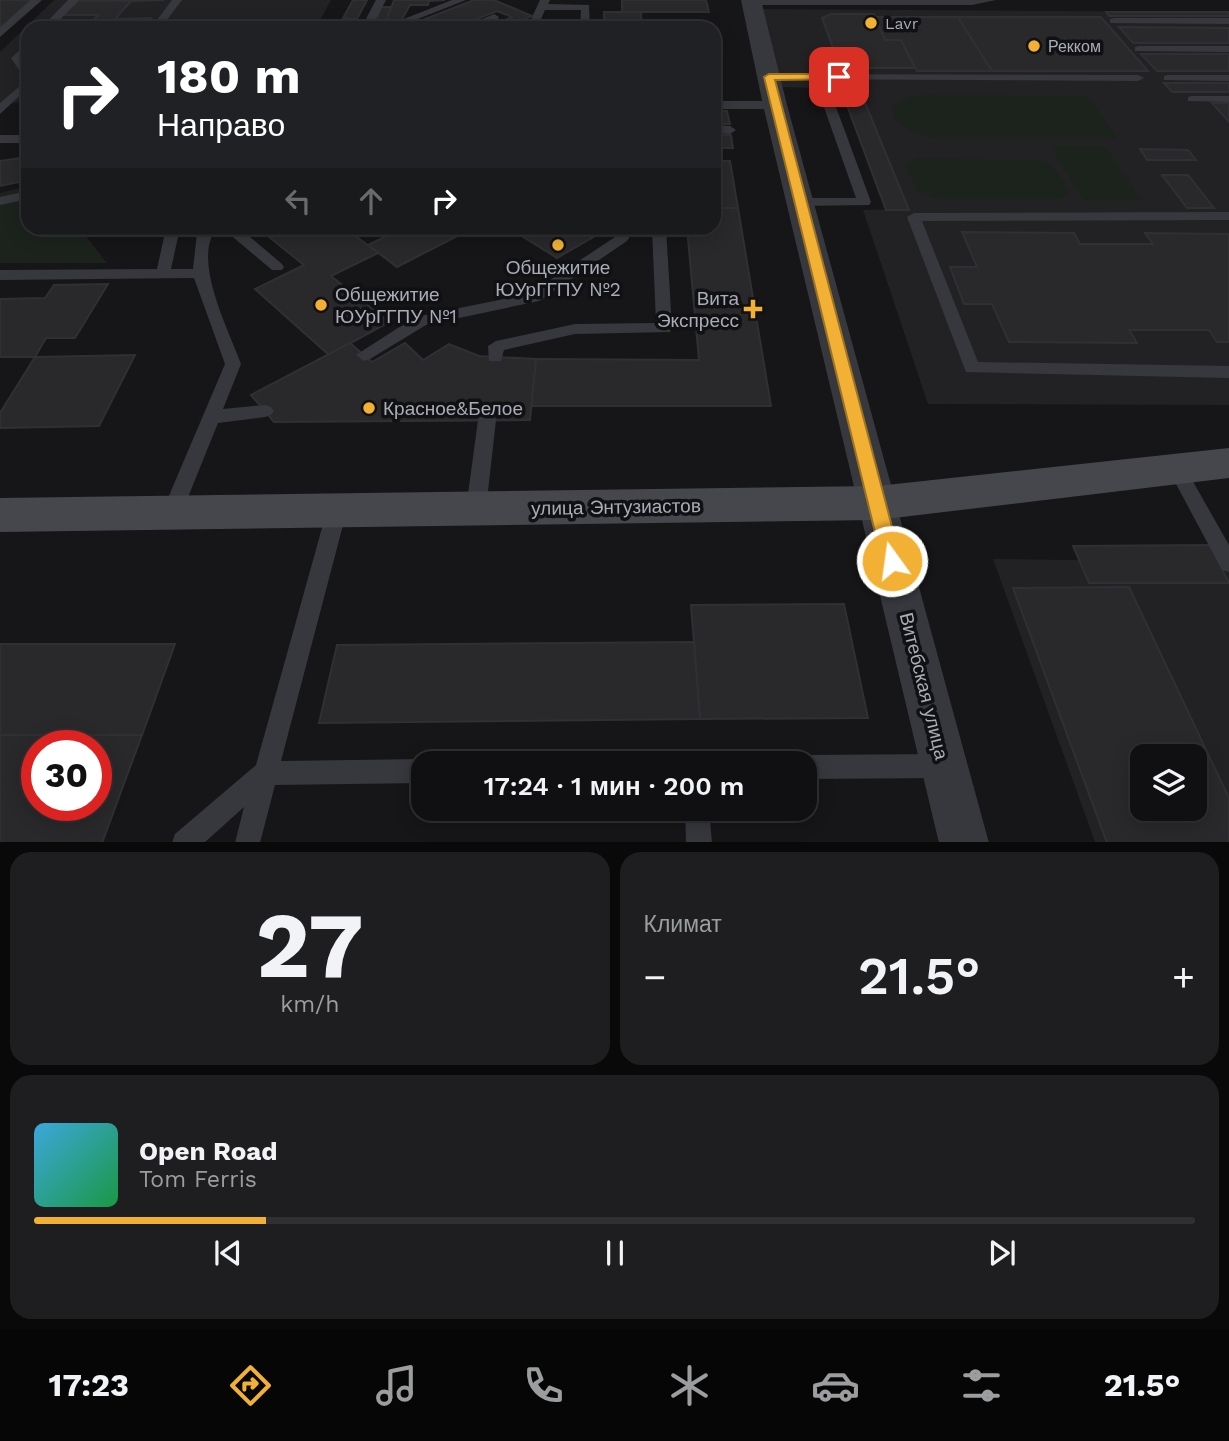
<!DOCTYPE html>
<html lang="ru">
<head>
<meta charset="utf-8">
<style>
	body { margin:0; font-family:"Work Sans",sans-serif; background:#1e1e20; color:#f1f3f6; height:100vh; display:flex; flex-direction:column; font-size:26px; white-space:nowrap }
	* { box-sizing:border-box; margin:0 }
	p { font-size:23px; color:#9c9d9f }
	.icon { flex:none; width:38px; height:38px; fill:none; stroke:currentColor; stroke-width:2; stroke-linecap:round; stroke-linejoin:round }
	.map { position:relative; height:842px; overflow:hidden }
	.side { display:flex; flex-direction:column; gap:10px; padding:10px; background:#09090a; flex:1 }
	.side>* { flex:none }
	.hud { position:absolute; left:21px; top:21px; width:700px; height:214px; border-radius:21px; box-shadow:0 4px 18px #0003,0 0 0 2px #303032; background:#202124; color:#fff; overflow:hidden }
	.tools { position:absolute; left:1130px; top:744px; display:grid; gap:14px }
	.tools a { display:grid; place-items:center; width:77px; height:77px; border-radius:14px; background:#101012; box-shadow:0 4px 18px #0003,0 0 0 2px #303032; font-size:35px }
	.speed { position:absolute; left:21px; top:730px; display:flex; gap:14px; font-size:35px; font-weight:700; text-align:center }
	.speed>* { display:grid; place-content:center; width:91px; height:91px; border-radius:50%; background:#101012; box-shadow:0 4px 18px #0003,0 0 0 2px #303032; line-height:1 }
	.speed .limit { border:10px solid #d22; background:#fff; color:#111 }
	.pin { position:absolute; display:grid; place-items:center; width:60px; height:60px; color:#fff; margin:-30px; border-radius:14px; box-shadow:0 4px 10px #0006 }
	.me { position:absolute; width:77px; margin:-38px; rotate:346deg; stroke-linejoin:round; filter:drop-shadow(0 0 5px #0008) }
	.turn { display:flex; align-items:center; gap:24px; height:147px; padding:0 21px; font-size:32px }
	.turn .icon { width:91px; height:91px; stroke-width:2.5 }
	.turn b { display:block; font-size:49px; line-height:60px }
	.lanes { display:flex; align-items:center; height:66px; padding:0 21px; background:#0003; justify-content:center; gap:35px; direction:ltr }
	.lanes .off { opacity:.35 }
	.big { font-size:52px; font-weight:600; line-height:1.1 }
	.side .tile { flex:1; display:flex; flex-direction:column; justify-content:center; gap:10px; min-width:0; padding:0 24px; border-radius:21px; background:#1e1e20 }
	.side .dial { align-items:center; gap:0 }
	.dial b { font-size:91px; line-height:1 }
	.song { display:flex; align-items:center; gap:21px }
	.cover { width:84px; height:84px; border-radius:10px; background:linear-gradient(135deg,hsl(200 70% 55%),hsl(140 70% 35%)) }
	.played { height:7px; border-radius:4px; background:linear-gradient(90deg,#f2b134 20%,#303032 20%) }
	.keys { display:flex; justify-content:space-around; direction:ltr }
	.heat { display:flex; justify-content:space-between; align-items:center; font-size:38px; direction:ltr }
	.side .tiles { flex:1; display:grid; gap:10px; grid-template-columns:1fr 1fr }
	.tile:last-child { grid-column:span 2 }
	.trip { position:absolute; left:411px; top:751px; width:406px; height:70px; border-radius:21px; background:#101012; box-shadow:0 4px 18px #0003,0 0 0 2px #303032; font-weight:600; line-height:70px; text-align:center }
	.tab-bar { display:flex; height:112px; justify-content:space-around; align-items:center; background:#060607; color:#9c9d9f }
	.tab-bar .icon { width:49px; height:49px }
	.tab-bar .active { color:#f2b134 }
	.tab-bar b { font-size:32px; color:#f1f3f6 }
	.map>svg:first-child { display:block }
	.built { fill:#222225; fill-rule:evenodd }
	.green { fill:#1c231d }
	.building { fill:#29292c; stroke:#303034; stroke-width:2; fill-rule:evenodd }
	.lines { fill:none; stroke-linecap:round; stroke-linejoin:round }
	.service { fill:#37383d; fill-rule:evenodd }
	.minor { fill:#37383d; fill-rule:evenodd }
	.secondary { fill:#45474d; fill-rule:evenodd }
	.route { fill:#f2b134; stroke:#9d7322; stroke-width:2 }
	.poi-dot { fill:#f2b134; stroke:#111113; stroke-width:2.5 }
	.labels { text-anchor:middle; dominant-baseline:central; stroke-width:7; stroke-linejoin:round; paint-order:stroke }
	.far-poi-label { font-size:16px; fill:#a8adb8; stroke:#111113; text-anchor:start }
	.poi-label { font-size:19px; fill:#a8adb8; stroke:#111113; text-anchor:start }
	.street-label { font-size:19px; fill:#a8adb8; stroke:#111113 }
</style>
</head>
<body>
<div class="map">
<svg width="1229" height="843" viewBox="0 0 1229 843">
	<rect width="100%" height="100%" fill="#161618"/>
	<g class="built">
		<path d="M54,0h277l-14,26 -8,2h-281v72l-28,6v-54z"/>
		<path d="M761,9l468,3v393l-301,-1 -65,-194 46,-1 -50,-120 -78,-2z"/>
		<path d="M993,559l236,3v280h-134zM1143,756h52v52h-52z"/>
	</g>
	<g class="green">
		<path d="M918,95l169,1 32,43h-181l-26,-7 -18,-12 -3,-12 10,-8z"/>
		<path d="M1050,146h55l37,54h-59z"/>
		<path d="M916,158l130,3 7,5 16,25 -2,5 -8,3h-125l-17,-8 -11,-26z"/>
		<path d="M28,186v42h62l-5,7 22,28h-107v-70z"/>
	</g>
	<g class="building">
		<path d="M0,0h31l-31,28z"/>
		<path d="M164,0l-33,1 -16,18 36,-1 -8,10h-57l12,-13h-35l15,-14z"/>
		<path d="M353,0h14l-10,19 -14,-1z"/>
		<path d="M394,0h51l-16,1 -1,4h-18l-9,16h-15z"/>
		<path d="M474,0h20l38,16 -30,12h-15l25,-11 -15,-6 -43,17h-52z"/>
		<path d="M622,0h84l3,12h-87z"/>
		<path d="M381,7h10l-5,14 -10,1z"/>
		<path d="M604,12h37l1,16h-38z"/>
		<path d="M1106,12h123v4h-120z"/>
		<path d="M831,14h43l11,26h16l14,28h-47l-32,-12 -14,-38z"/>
		<path d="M875,17h83l34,54h-75l-16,-31h-16z"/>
		<path d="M958,17h143l47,54h-156z"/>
		<path d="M1119,27l110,1v15h-96z"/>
		<path d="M1141,54h88v17h-72z"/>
		<path d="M1164,83h65v9h-57z"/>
		<path d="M824,88h35l50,122h-23l-44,-118h-16z"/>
		<path d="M1212,103h17v19z"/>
		<path d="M714,111h13l3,13h-16z"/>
		<path d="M714,135h17l2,13h-19z"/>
		<path d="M1140,149l48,1 8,10h-49z"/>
		<path d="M28,157v23l-28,6v-25z"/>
		<path d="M714,161h16l8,47h-24z"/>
		<path d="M1162,175h26l26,33h-27z"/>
		<path d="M714,208h24l33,198h-240l5,-47 163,1 -12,-132h27z"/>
		<path d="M100,228h56l-58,3z"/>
		<path d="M258,228h87l33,25 -47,23 58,46 -60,33 -74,-66 49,-24z"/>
		<path d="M403,228h70l-76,39 -29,-22z"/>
		<path d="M509,228h85l8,4 -45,26z"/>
		<path d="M962,232l112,1 6,11h73l-8,-11 84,1v108h-12l-8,-12h-80l8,13 -128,-1 -17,-38h-28l-14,-37h27z"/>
		<path d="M108,284l-33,54h-29l-11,19h-35v-58l45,-1 9,-13z"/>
		<path d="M350,343l22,19 33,-19 18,17 26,-16 30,12 57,3 -6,61 -256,2 -23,-27z"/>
		<path d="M135,355l-36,71 -99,2v-15l35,-56z"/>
		<path d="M1210,545l19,38h-140l-16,-37z"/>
		<path d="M1129,587l100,211v45h-122l-94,-255zM1143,756h52v52h-52z"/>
		<path d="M844,604l24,114 -168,1 -9,-114z"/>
		<path d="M694,642l6,77 -381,4 18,-78z"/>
		<path d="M0,644h175l-33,91h-142z"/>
		<path d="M0,735h142l-40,108h-102zM37,746h59v59h-59z"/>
	</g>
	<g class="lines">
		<g class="service">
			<path d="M31,0h11l-42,37v-9z"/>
			<path d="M68,0h11l-27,28h-11z"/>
			<path d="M172,0h10l-21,28h-10z"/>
			<path d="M376,0h10l-15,28h-10z"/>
			<path d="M452,0h14l-71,28h-14z"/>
			<path d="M540,0h10l-2,4 41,1 1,23h-10l1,-18h-36l-8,18h-10z"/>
			<path d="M748,0h248l-24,5h-220l-3,-1z"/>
			<path d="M494,14l5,3 -1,2 -23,9h-14z"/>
			<path d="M1114,18h115v6l-119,-1v-4z"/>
			<path d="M28,43v9l-6,6 6,9v11l-4,-1 -13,-19z"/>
			<path d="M1139,46h90v6l-94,-1v-4z"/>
			<path d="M769,74l369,1 6,3 -6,3 -373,-2 -2,-2z"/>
			<path d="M1168,75h61v6l-65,-1v-4z"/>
			<path d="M28,79v9l-28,26v-11z"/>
			<path d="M826,93l6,3 39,106 -2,3 -69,1 -7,-4 7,-4h56l-36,-102z"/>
			<path d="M1192,96h37v6l-41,-1v-4z"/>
			<path d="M714,101h61l6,4 -6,4h-61z"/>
			<path d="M714,125l16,1 6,4 -6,4 -16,-1z"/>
			<rect x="0" y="135" width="28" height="8"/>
			<path d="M28,191v8l-28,6v-8z"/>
			<path d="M1229,212v8l-307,1 56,141 251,4v12l-263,-6 -59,-155 7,-4z"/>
			<path d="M166,228h14l-9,41h22l4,-36 5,-5h15c-26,31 12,102 24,136l-18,45 42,-4 6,2 3,4 -3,4 -6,2 -47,6 -36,89 -3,5 -7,3 -7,-3 -3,-5 63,-148 -31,-86 -194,2v-10l157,-1z"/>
			<path d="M228,228h18l-3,3 39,33 2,3 -2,3h-10l-44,-37z"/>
			<path d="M613,228h14l2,10 -2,3 -88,60 -113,24 -56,34 -6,2 -8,-6 59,-38 114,-23 86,-57z"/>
			<path d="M652,228h14l6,100 -2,4 -95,2 -71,16 -3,11h-12l-1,-15 8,-5 79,-17 81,-1z"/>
			<path d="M487,414l6,1 3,5 -10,89 -3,5 -7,3 -7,-3 -3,-5 12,-89 3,-5z"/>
			<path d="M1177,462l6,2 46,81v27l-7,-2 -54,-101 3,-5z"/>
			<path d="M337,502l7,3 3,5 -66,251 143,-2 9,4h-9v20l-149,2 -15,58h-25l9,-36 -40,36h-32l3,-9 81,-69 71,-255 3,-5z"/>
			<path d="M944,754l8,4 4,8 -4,8 -8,4 -139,1v-16h-10l2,-4 8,-4z"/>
			<path d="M685,808h24l3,35h-26z"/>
		</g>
		<path class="minor" d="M741,0h20l26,105 202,738h-50l-176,-738z"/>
		<path class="secondary" d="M1229,448v30l-352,42 -877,12v-34l877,-12z"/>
	</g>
	<path class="route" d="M839,74l4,1v4l-68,1 126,481 -3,5 -6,2 -7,-2 -3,-5 -118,-484 5,-3z"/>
	<g class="poi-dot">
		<circle cx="871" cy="23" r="7"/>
		<circle cx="1034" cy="46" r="7"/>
		<circle cx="558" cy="245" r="7"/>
		<circle cx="321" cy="305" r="7"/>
		<path d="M749.5 298.5h7v7h7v7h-7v7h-7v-7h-7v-7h7z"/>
		<circle cx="369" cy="408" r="7"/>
	</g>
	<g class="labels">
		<g class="far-poi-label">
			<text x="885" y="23">Lavr</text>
			<text x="1048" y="46">Рекком</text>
		</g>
		<g class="poi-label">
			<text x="558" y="267" text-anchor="middle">Общежитие<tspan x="558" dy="22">ЮУрГГПУ №2</tspan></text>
			<text x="335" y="294">Общежитие<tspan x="335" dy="22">ЮУрГГПУ №1</tspan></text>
			<text x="739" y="298" text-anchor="end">Вита<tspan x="739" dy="22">Экспресс</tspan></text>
			<text x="383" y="408">Красное&amp;Белое</text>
		</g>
		<g class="street-label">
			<text transform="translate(616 507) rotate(-1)">улица Энтузиастов</text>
			<text transform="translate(924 686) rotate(76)">Витебская улица</text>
		</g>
	</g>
</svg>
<div class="tools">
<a><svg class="icon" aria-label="layers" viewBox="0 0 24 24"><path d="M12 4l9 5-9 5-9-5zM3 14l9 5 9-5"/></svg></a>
</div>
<div class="speed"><div class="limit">30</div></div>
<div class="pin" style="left:839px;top:77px;background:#d93025"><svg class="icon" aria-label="arrive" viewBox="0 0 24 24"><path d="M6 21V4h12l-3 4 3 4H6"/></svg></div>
<svg class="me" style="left:892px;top:561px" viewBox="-20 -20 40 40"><circle r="17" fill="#f2b134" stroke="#fff" stroke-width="3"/><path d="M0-11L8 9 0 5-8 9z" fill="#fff"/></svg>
<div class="trip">17:24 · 1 мин · 200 m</div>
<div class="hud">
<div class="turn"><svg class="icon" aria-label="right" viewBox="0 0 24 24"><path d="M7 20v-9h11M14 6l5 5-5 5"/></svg><div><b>180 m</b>Направо</div></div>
<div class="lanes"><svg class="icon off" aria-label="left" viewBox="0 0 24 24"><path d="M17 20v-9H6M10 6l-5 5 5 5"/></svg><svg class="icon off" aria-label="ahead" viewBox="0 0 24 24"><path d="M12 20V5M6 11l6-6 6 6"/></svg><svg class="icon" aria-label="right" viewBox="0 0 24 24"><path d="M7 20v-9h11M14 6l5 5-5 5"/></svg></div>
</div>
</div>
<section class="side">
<div class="tiles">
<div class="tile dial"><b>27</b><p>km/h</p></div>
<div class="tile"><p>Климат</p>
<div class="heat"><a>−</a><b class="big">21.5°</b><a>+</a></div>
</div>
<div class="tile">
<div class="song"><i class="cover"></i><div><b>Open Road</b><p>Tom Ferris</p></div></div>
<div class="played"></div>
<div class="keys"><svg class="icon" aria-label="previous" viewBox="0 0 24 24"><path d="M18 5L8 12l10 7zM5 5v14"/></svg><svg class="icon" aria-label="pause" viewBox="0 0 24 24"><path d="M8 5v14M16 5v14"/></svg><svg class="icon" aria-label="next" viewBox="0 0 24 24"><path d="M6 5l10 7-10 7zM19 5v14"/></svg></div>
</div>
</div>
</section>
<nav class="tab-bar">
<b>17:23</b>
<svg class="icon active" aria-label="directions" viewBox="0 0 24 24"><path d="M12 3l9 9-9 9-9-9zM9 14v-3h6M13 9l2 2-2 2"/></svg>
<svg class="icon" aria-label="music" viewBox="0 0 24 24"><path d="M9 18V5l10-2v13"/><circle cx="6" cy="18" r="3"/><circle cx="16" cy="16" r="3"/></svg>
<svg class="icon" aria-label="phone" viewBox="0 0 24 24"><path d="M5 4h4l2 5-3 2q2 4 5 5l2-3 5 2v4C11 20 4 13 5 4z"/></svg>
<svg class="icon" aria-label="climate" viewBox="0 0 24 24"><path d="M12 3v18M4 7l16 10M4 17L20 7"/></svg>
<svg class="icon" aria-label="car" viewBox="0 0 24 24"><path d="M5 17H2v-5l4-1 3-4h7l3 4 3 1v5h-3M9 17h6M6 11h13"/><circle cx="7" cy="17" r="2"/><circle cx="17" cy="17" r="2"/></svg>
<svg class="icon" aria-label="filters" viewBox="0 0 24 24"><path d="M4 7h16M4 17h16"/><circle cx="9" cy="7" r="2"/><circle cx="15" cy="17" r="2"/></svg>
<b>21.5°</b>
</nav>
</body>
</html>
